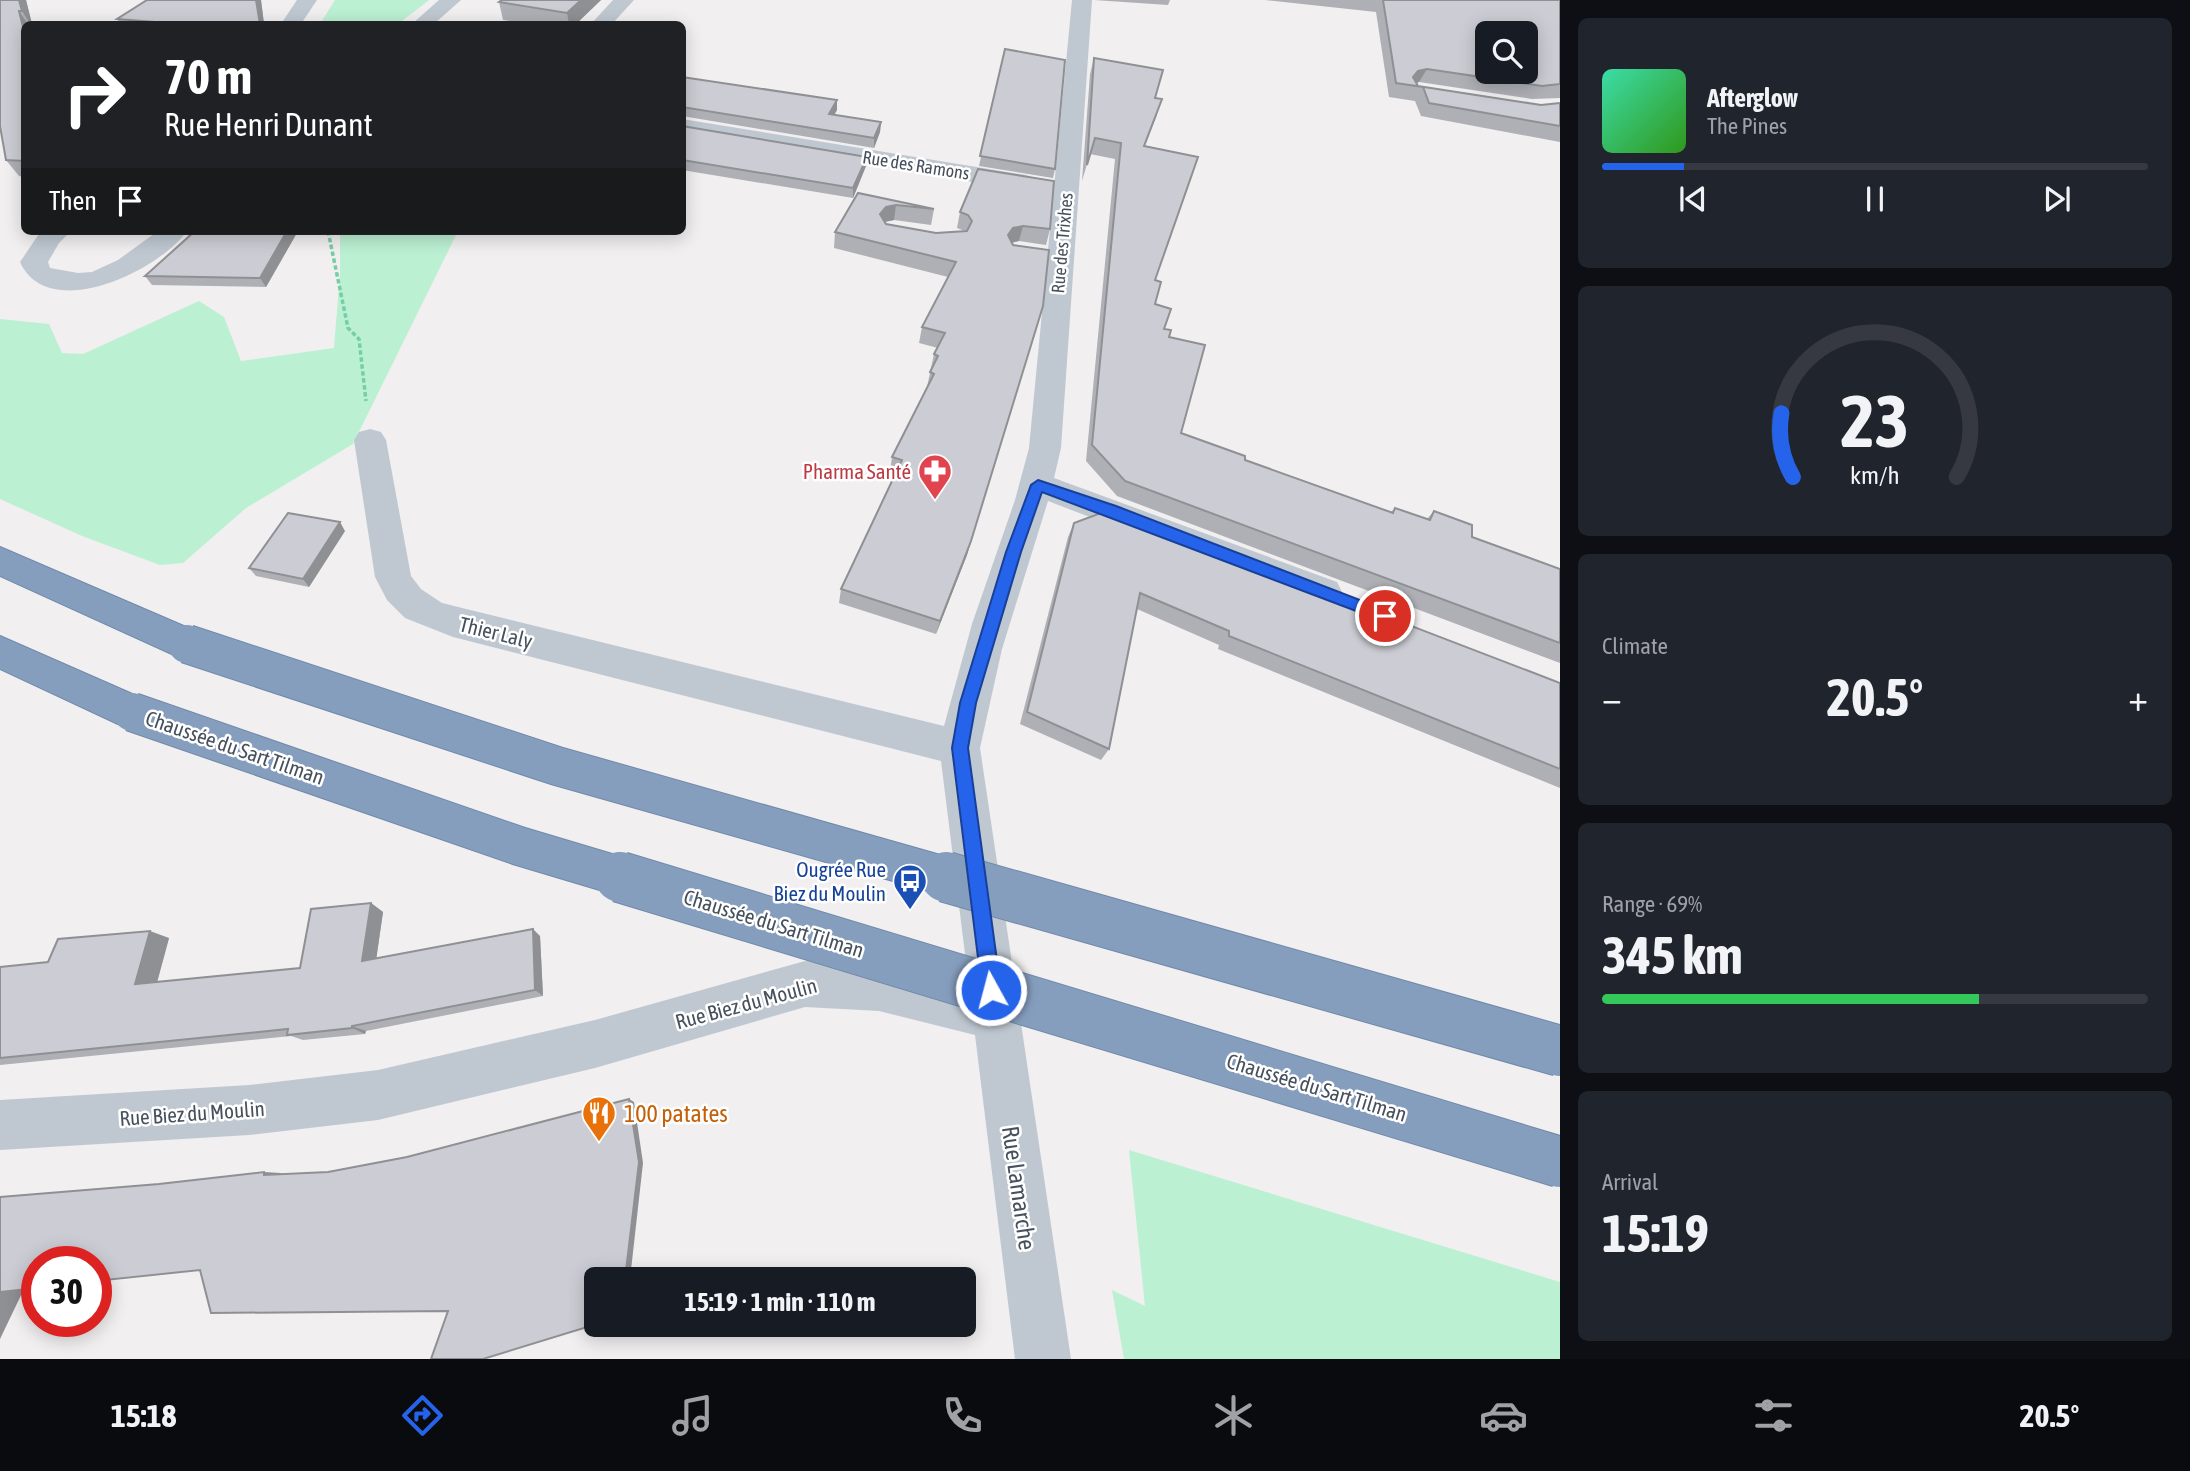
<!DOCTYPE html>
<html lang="en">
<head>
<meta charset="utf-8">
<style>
	body { margin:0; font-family:"Asap Condensed",sans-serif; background:#20242c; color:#f1f3f6; height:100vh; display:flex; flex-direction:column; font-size:26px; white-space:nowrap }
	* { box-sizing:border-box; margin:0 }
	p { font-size:23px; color:#9ea1a6 }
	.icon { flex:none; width:38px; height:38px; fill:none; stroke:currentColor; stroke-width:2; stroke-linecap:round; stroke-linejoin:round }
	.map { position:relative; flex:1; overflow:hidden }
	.sheet { display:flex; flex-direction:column; gap:18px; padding:18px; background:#0d0f14; width:630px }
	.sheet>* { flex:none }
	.banner { position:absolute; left:21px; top:21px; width:665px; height:214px; border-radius:10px; box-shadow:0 4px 18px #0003; background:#202124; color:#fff; overflow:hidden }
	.controls { position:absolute; left:1475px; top:21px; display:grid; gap:14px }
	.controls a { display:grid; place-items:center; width:63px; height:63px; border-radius:10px; background:#171b24; box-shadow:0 4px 18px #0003; font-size:35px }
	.speed { position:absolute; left:21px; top:1246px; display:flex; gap:14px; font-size:35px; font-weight:700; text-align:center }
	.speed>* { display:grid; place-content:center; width:91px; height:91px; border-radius:50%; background:#171b24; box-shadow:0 4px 18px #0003; line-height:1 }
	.speed .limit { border:10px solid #d22; background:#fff; color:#111 }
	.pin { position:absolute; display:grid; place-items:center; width:60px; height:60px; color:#fff; margin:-30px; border:4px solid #fff; border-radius:50%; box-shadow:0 2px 7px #0007 }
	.me { position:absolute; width:77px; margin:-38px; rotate:353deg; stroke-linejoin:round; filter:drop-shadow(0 0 5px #0008) }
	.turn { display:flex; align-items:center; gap:24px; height:147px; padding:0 28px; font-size:32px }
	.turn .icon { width:91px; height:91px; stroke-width:2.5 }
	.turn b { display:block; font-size:49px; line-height:60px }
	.then { display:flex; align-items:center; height:66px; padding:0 28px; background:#0003; gap:14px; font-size:26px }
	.big { font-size:52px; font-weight:700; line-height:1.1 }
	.sheet .tile { flex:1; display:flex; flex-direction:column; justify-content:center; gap:10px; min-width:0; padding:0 24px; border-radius:10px; background:#20242c }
	.sheet .dial { align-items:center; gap:0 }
	.dial svg { height:182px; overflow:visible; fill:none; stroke:#363941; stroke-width:7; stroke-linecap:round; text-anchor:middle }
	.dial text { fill:#f1f3f6; stroke:none }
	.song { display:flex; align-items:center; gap:21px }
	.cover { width:84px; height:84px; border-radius:10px; background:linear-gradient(135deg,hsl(160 70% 55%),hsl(110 70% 35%)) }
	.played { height:7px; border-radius:4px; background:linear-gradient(90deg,#2563eb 15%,#363941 15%) }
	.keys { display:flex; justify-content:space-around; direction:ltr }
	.heat { display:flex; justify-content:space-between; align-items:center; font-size:38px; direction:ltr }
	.charge { height:10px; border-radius:5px; background:linear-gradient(90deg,#34c759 69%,#363941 0) }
	.trip { position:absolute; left:584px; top:1267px; width:392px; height:70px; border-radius:10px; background:#171b24; box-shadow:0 4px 18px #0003; font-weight:700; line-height:70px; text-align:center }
	.dock { display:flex; height:112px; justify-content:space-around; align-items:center; background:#090b0e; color:#9ea1a6 }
	.dock .icon { width:49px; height:49px }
	.dock .on { color:#2563eb }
	.dock b { font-size:32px; color:#f1f3f6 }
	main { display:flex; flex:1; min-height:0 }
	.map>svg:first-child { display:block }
	.green { fill:#bcf0d3 }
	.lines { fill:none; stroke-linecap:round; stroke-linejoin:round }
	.highway-casing { stroke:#7189aa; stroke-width:2 }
	.path { stroke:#74cea7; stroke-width:3.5; stroke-dasharray:4.5 2.5; stroke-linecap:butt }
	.minor { fill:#bfc8d1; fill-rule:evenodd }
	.highway { fill:#869ebe; fill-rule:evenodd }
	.highway-bridge-far1-casing { stroke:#7189aa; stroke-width:40; stroke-linecap:butt }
	.highway-bridge-casing { stroke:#7189aa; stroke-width:52; stroke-linecap:butt }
	.highway-bridge-far1 { stroke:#869ebe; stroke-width:38 }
	.highway-bridge { stroke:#869ebe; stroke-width:50 }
	.wall { fill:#afb0b6 }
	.shaded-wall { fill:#8f9094 }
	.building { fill:#cccdd4; stroke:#8f9094; stroke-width:2; fill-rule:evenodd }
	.route { fill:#2563eb; stroke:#184099; stroke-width:2 }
	.labels { text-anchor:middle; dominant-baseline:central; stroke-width:5; stroke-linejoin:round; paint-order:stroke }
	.far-street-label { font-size:18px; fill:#47515d; stroke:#fff }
	.health-label { font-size:21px; fill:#be3a42; stroke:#fff; text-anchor:end }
	.street-label { font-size:21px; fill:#47515d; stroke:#fff }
	.transit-label { font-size:21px; fill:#164399; stroke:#fff; text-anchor:end }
	.near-food-label { font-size:24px; fill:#c56008; stroke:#fff; text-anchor:start }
	.near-street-label { font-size:24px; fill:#47515d; stroke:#fff }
</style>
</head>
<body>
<main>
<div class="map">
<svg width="1560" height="1359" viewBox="0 0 1560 1359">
	<rect width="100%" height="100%" fill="#f1efef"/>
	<g class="green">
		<path d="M335,0h94l-31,24h-78z"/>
		<path d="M340,231h118l-105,213 -107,64 -63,55 -23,2 -78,-29 -82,-37v-180l49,5 13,29 21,1 116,-53 25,16 17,44 93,-13 6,-75z"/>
		<path d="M1129,1150l431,132v77h-436l-12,-69 33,16z"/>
	</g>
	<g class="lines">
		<g class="highway-casing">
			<g id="highway">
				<path d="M0,547l200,86 6,11 -6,11 -13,5 -13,-5 -174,-79z"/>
				<path d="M0,636l146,64 6,12 -6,12 -14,5 -14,-5 -118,-55z"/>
			</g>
		</g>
		<path class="path" d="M328,231l20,97 11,11 7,62"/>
		<g class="minor">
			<path d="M297,0h20l-16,24h-20z"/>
			<path d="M439,0h22l-27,24h-22z"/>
			<path d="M613,0h21l-22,24h-21z"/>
			<path d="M1072,0h20l-31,448 -7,30 283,104 5,10 -5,10 -13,5 -276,-106 -46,148 -22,99 91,611h-56l-40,-324 -96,-24 -74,-4 -210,61 -217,52 -129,15 -249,15v-50l249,-15 129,-15 217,-50 210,-59 74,3 90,22 -28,-225 -488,-124 -48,-19 -18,-18 -12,-23 -21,-137 5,-8 11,-3 11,3 5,8 25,136 10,13 21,14 502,123 28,-102 43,-124 14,-52z"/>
			<path d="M682,119l344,56 9,3 4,5 -4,5 -9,3 -344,-58z"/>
			<path d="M41,231h30l-12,12 -11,19 2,6 28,5 14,-1 26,-12 40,-29h29c-28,40 -139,93 -167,31z"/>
		</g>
		<use href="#highway" class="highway"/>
		<g class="highway-bridge-far1-casing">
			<g id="highway-bridge-far1">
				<path d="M187,644l370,122 395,112"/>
				<path d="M132,712l387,134 107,32"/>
			</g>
		</g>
		<g class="highway-bridge-casing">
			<g id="highway-bridge">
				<path d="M620,877l940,285"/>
				<path d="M946,877l614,174"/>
			</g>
		</g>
		<use href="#highway-bridge-far1" class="highway-bridge-far1"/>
		<use href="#highway-bridge" class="highway-bridge"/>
	</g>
	<g class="wall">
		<path d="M0,0h26l6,24h-8v153l-5,-1 -13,-16z"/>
		<path d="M261,0l3,24h-144l-3,-5z"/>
		<path d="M601,0l-25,24h-42l-31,-4 -4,-18z"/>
		<path d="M1094,0h76l-2,5z"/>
		<path d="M1265,0h295v98l-28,1 -113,-17 -2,1 1,3 123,19 19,-2v39l-139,-26 -6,-15 -26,-4 -13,-85z"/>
		<path d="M1005,49l50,120 -2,9 -74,-12z"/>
		<path d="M1094,58l61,40 2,17 -12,31 10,134v24l9,25 5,8 12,96 64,27 146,52 4,-4 32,11 7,-8 38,26 88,32v94l-443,-167 -31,-35 29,-302 -25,-5 -8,27 8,-107z"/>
		<path d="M682,77l155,33 -3,5 47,7 -1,10 -6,16 -192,-32z"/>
		<path d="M682,126l184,40 -13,32 -171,-28z"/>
		<path d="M858,193l76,16 -3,16 -37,-5 -9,2 1,2 50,9 29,-2 -8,-3 3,-16 90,17 -4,16 -27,-4 -7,2 -45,312 -31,79 -97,-31 2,-14 54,-116 -5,-1 2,-15 35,-70 7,-33 4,-6 -19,-5 3,-16 26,-50 -114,-29 1,-16z"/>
		<path d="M298,231l-32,56 -114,-2 -7,-9z"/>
		<path d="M1074,523l486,160v105l-342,-139 1,-4 -82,-36 -28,140 -8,11 -81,-36 48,-187z"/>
		<path d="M345,531l-36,56 -53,-11 -7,-8z"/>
		<path d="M371,903l12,9 -7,47 164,-23 3,60 -177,35 -1,3 -62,6 -12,-4 -291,29v-98l48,-5 121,-24 -12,44 143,-14z"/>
	</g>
	<g class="shaded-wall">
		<path d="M19,0h7l6,24h-2l-8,-13z"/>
		<path d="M256,0h5l3,24h-4z"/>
		<path d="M581,0h20l-25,24h-7l-2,-11z"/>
		<path d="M19,11l9,13h-4v7z"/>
		<path d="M1427,69l-8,13 -10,3 9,-14z"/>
		<path d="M837,100v10l-8,14v-10z"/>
		<path d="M881,122l-1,10 -6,16v-10z"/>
		<path d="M867,157l-1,9 -13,32v-10z"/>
		<path d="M896,205l-2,15 -10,2 -4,-8 6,-7z"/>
		<path d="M1023,226l-4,15 -10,2 -1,-8 5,-7z"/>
		<path d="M287,231h11l-32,56 -6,-9z"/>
		<path d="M1043,306l-76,249 -31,79 4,-13z"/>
		<path d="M340,522l5,9 -36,56 -6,-8z"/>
		<path d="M371,903l12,9 -8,56 -13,-7z"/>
		<path d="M533,929l7,7 3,60 -8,-6z"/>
		<path d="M150,931l19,7 -14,52 -20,-6z"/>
		<path d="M352,1026l14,5 -1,3 -13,-6z"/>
		<path d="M629,1099l5,3 9,61 -13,116h-5z"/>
		<path d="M264,1172l17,1v3l-17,-1z"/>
		<path d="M24,1289l-24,50v-47z"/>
	</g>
	<g class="building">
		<path d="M0,0h19l3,11h-3l5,20v130l-18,-1 -6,-34z"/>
		<path d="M147,0h109l4,24h-80l-63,-5z"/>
		<path d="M502,0h79l-14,13 -68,-11z"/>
		<path d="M1383,0h177v84l-18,2 -115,-17 -9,2 -5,6 5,9 123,19 19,-2v23l-131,-23 -6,-16 -27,-4zM1488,33h38v39h-38z"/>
		<path d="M1005,49l60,11 -10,109 -75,-13z"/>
		<path d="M1094,58l69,12 -8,28 7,1 -18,47 54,11 -43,123 6,2 -6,22 16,5 -7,20 7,1 -2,7 36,8 -24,88 64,23v4l148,53 2,-5 35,12 4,-9 38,14v12l88,32v74l-435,-162 -33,-36 29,-302 -26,-5 -8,27z"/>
		<path d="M682,77l155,23 -8,14 52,8 -7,16 -192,-31z"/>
		<path d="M682,126l185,31 -14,31 -171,-28z"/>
		<path d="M978,169l76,12 -4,48 -27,-3 -10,2 -5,7 5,10 36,5 -6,56 -72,235 -31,80 -99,-32 61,-129 -10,-3 42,-83 -4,-2 8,-16 -4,-2 11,-21 -23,-6 34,-65 -121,-30 23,-39 76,16 -38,-4 -10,2 -6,7 6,10 50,9 31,-2 5,-10 -4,-6 -8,-3z"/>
		<path d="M195,231h92l-27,47 -115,-2z"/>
		<path d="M1109,510l451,173v86l-331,-133v-5l-89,-38 -31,156 -82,-37 47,-189z"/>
		<path d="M288,513l52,9 -37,57 -54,-11z"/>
		<path d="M371,903l-9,58 171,-32 2,61 -183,36v2l-65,7 1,-6 -288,29v-91l48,-5 10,-23 92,-8 -15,53 165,-16 11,-59z"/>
		<path d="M629,1099l10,63 -14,117h-28v45l-114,35h-52l17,-48 -237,2 -11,-43 -104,11v-19h-59v26l-37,4v-95l159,-13 105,-12v3l64,-3 79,-15z"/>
	</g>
	<path class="route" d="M1038,480l78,26 275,106 2,4 -8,6 -5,-2 -338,-128 -21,60 -45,151 -8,45 33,242 -3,7 -7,3 -6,-3 -3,-7 -30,-242 8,-45 46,-151 25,-67z"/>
	<defs>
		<g id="pharmacy-pin" transform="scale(1.75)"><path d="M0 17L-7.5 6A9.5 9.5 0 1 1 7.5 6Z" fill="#e0444e" stroke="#fff"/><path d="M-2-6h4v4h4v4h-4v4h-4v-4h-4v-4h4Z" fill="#fff"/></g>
		<g id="bus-pin" transform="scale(1.75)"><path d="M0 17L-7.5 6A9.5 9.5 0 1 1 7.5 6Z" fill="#1a4fb4" stroke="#fff"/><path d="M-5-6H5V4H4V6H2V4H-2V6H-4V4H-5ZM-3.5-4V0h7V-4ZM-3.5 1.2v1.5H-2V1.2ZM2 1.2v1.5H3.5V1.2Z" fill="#fff"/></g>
		<g id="restaurant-pin" transform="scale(1.75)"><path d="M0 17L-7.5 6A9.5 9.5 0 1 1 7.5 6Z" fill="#e8710a" stroke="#fff"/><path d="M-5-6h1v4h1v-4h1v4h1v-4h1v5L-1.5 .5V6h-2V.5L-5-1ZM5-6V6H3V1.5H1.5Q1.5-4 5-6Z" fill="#fff"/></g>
	</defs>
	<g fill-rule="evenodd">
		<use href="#pharmacy-pin" x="935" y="471"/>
		<use href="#bus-pin" x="910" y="881"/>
		<use href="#restaurant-pin" x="599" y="1113"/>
	</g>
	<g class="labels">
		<g class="far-street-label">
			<text transform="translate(916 165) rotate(9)">Rue des Ramons</text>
			<text transform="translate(1062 243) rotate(-85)">Rue des Trixhes</text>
		</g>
		<g class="health-label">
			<text x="911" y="471">Pharma Santé</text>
		</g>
		<g class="street-label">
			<text transform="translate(496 632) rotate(14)">Thier Laly</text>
			<text transform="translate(235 747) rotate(19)">Chaussée du Sart Tilman</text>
			<text transform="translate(774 923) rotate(17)">Chaussée du Sart Tilman</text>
			<text transform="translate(746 1003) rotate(-15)">Rue Biez du Moulin</text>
			<text transform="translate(1317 1087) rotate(17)">Chaussée du Sart Tilman</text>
			<text transform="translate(192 1113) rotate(-4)">Rue Biez du Moulin</text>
		</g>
		<g class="transit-label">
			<text x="886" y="869">Ougrée Rue<tspan x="886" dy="24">Biez du Moulin</tspan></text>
		</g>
		<g class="near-food-label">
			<text x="624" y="1113">100 patates</text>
		</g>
		<g class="near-street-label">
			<text transform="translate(1019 1188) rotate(82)">Rue Lamarche</text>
		</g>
	</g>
</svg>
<div class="controls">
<a><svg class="icon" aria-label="search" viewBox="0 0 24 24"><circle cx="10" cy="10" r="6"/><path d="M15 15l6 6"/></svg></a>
</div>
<div class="speed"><div class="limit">30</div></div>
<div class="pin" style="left:1385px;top:616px;background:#d93025"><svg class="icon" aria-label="arrive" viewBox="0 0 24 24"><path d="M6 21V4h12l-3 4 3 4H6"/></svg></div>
<svg class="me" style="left:991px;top:990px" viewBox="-20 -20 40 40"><circle r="17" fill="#2563eb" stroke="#fff" stroke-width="3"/><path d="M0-11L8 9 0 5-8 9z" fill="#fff"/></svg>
<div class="trip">15:19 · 1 min · 110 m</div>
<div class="banner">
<div class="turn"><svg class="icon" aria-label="right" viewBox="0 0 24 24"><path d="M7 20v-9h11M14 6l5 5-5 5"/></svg><div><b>70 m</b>Rue Henri Dunant</div></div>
<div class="then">Then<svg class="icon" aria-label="arrive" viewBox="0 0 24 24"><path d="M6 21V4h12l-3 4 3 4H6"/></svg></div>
</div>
</div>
<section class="sheet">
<div class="tile">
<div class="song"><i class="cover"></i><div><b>Afterglow</b><p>The Pines</p></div></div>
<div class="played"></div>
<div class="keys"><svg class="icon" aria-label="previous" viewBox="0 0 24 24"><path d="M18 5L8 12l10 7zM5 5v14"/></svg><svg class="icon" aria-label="pause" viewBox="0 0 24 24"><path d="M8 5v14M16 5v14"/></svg><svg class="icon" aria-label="next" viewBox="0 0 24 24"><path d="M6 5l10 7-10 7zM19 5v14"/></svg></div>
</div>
<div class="tile dial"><svg viewBox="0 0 100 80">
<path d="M14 69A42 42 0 1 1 86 69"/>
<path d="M14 69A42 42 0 0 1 9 41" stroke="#2563eb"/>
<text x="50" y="56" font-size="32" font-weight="700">23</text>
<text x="50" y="72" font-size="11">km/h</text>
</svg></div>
<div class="tile"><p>Climate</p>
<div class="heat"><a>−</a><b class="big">20.5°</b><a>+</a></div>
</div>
<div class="tile"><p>Range · 69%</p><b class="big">345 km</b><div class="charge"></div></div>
<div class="tile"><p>Arrival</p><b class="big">15:19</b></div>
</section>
</main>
<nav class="dock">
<b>15:18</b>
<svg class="icon on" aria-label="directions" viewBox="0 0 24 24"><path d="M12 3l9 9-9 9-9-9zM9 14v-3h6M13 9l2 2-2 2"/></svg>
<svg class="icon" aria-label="music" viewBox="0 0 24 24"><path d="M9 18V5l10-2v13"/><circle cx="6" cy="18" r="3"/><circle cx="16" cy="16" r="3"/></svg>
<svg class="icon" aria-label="phone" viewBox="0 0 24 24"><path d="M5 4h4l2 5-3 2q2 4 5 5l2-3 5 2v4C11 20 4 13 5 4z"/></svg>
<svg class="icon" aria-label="climate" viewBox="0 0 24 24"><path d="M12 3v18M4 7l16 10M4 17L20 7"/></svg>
<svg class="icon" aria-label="car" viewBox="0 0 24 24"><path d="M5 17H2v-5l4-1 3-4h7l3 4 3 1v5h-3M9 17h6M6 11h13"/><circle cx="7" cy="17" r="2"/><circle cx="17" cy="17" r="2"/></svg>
<svg class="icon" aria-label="filters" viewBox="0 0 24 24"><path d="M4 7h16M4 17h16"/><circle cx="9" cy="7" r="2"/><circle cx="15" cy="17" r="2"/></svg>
<b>20.5°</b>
</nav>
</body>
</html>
